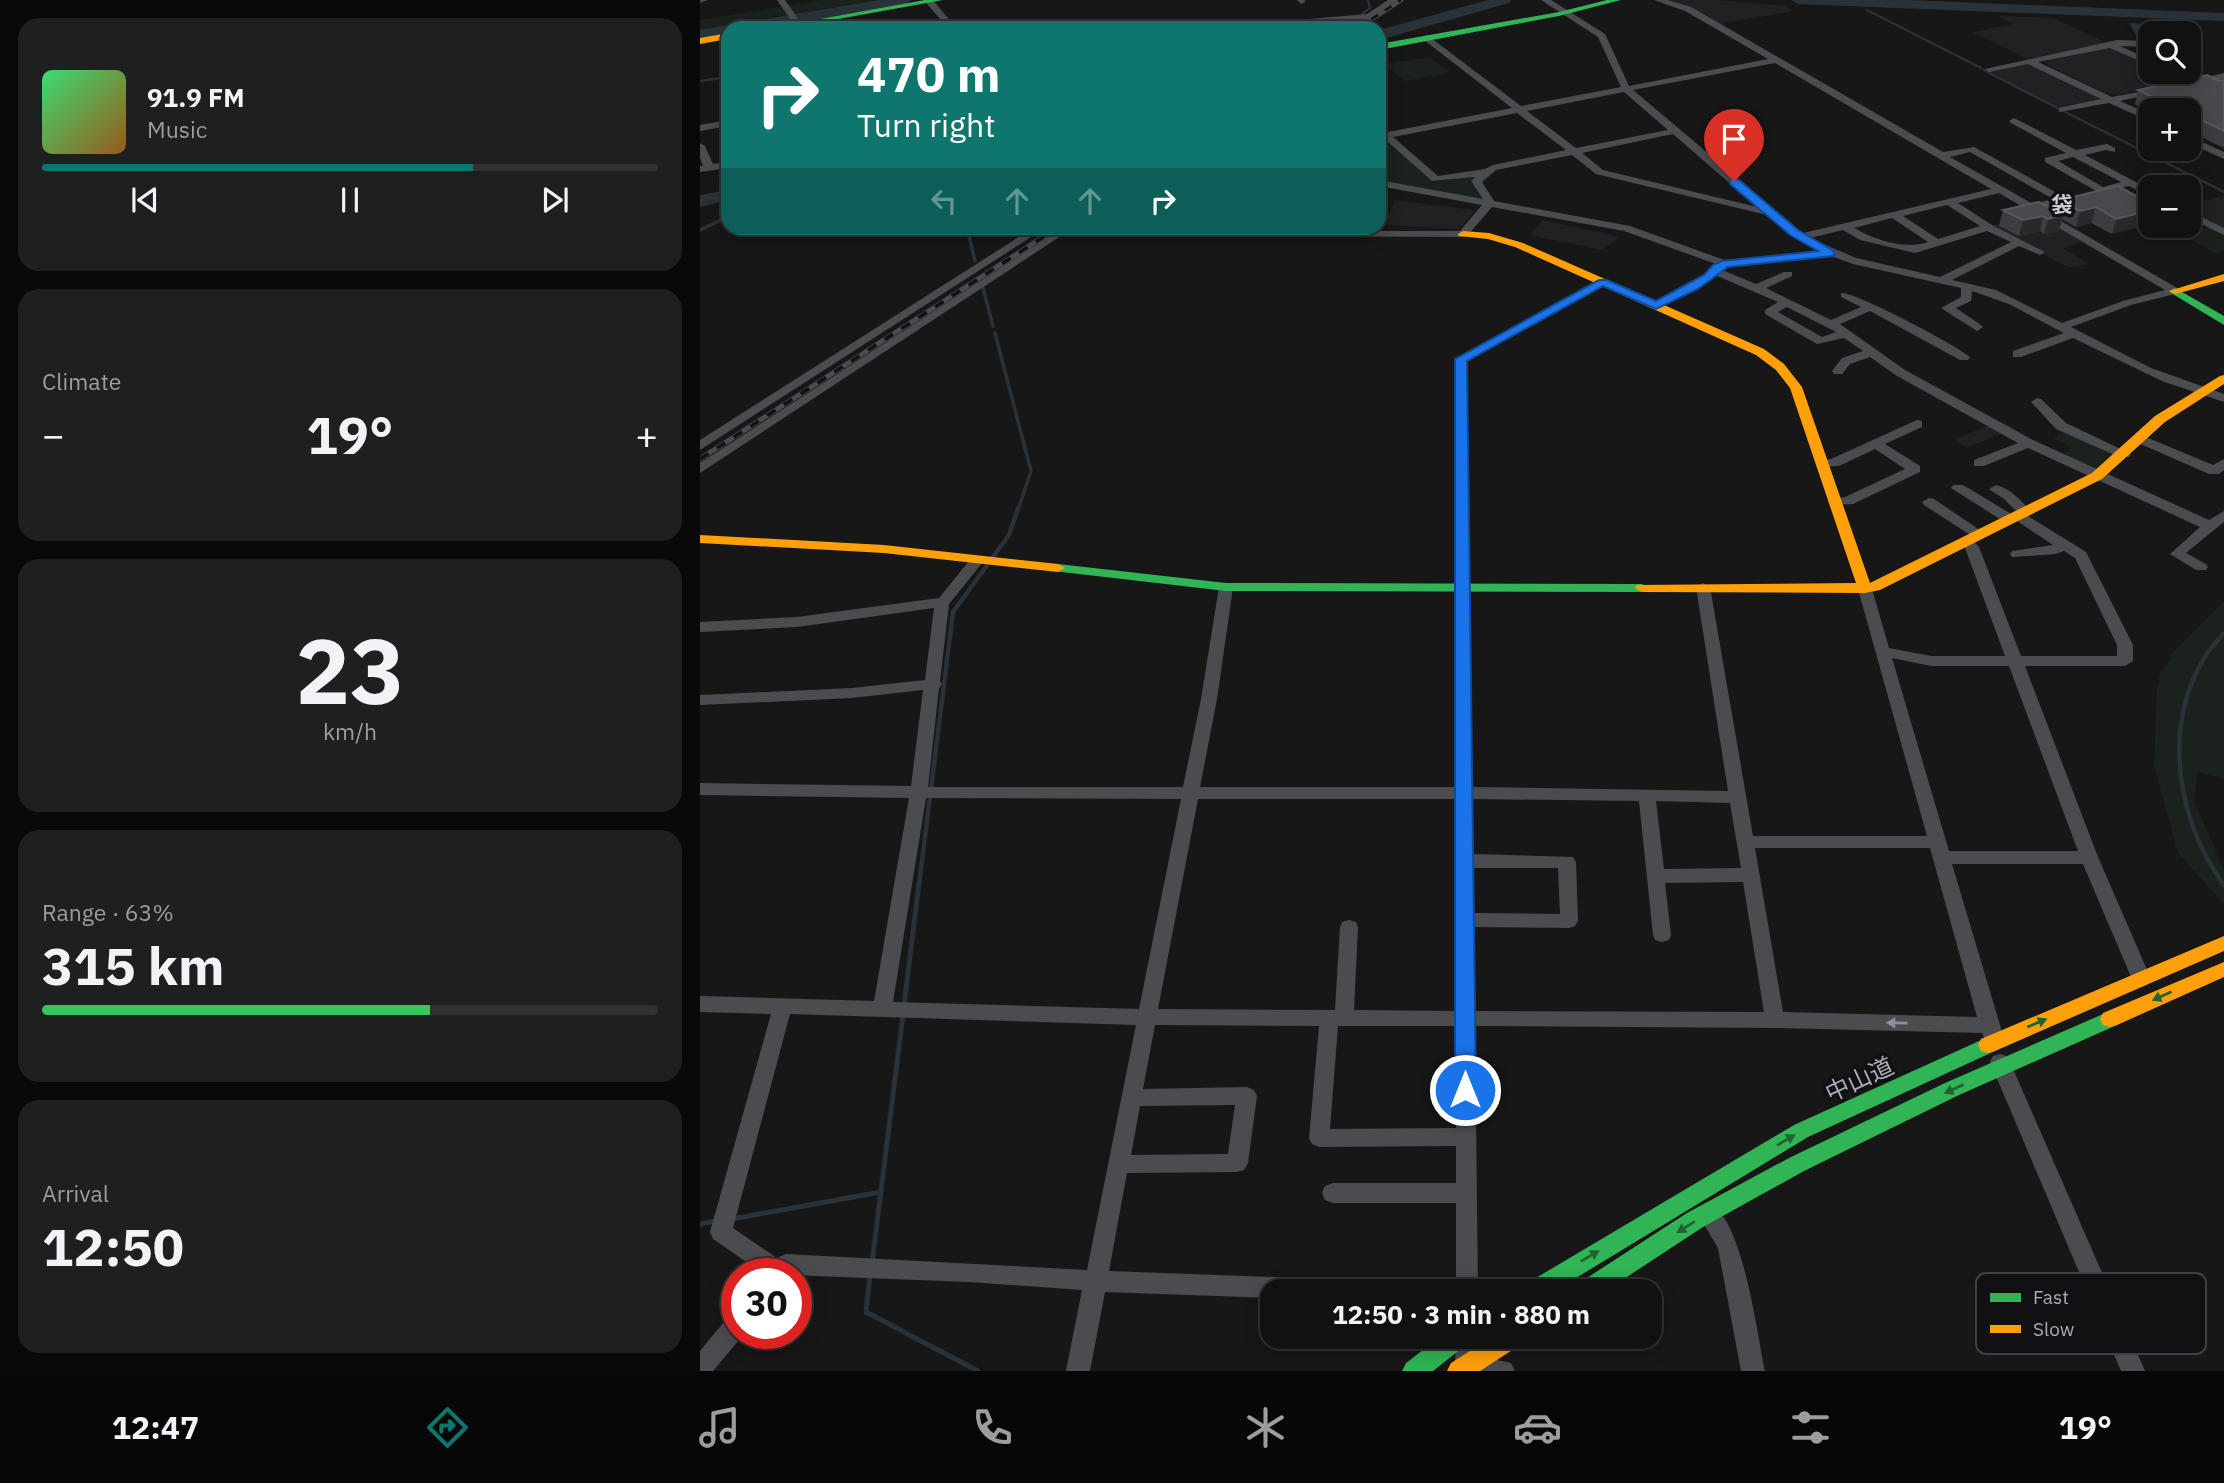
<!DOCTYPE html>
<html lang="en">
<head>
<meta charset="utf-8">
<style>
	body { margin:0; font-family:"IBM Plex Sans","Noto Sans JP",sans-serif; background:#1e1f1f; color:#f1f3f6; height:100vh; display:flex; flex-direction:column; font-size:26px; white-space:nowrap }
	* { box-sizing:border-box; margin:0 }
	p { font-size:23px; color:#9c9d9f }
	.icon { flex:none; width:38px; height:38px; fill:none; stroke:currentColor; stroke-width:2; stroke-linecap:round; stroke-linejoin:round }
	.map { position:relative; flex:1; overflow:hidden }
	.panel { display:flex; flex-direction:column; gap:18px; padding:18px; background:#090909; width:700px }
	.panel>* { flex:none }
	.hud { position:absolute; left:21px; top:21px; width:665px; height:214px; border-radius:21px; box-shadow:0 4px 18px #0003,0 0 0 2px #303131; background:#0f766e; color:#fff; overflow:hidden }
	.controls { position:absolute; left:1438px; top:21px; display:grid; gap:14px }
	.controls a { display:grid; place-items:center; width:63px; height:63px; border-radius:14px; background:#111; box-shadow:0 4px 18px #0003,0 0 0 2px #303131; font-size:35px }
	.speed { position:absolute; left:21px; top:1258px; display:flex; gap:14px; font-size:35px; font-weight:700; text-align:center }
	.speed>* { display:grid; place-content:center; width:91px; height:91px; border-radius:50%; background:#111; box-shadow:0 4px 18px #0003,0 0 0 2px #303131; line-height:1 }
	.speed .limit { border:10px solid #d22; background:#fff; color:#111 }
	.pin { position:absolute; display:grid; place-items:center; width:60px; height:60px; color:#fff; margin:-72px -30px; border-radius:50% 50% 50% 0; rotate:-45deg; box-shadow:0 0 7px #0007 }
	.pin .icon { rotate:45deg }
	.me { position:absolute; width:77px; margin:-38px; rotate:0deg; stroke-linejoin:round; filter:drop-shadow(0 0 5px #0008) }
	.turn { display:flex; align-items:center; gap:24px; height:147px; padding:0 21px; font-size:32px }
	.turn .icon { width:91px; height:91px; stroke-width:2.5 }
	.turn b { display:block; font-size:49px; line-height:60px }
	.lanes { display:flex; align-items:center; height:66px; padding:0 21px; background:#0003; justify-content:center; gap:35px; direction:ltr }
	.lanes .off { opacity:.35 }
	.big { font-size:52px; font-weight:800; line-height:1.1 }
	.panel .tile { flex:1; display:flex; flex-direction:column; justify-content:center; gap:10px; min-width:0; padding:0 24px; border-radius:21px; background:#1e1f1f }
	.panel .dial { align-items:center; gap:0 }
	.dial b { font-size:91px; line-height:1 }
	.song { display:flex; align-items:center; gap:21px }
	.cover { width:84px; height:84px; border-radius:10px; background:linear-gradient(135deg,hsl(140 70% 55%),hsl(30 70% 35%)) }
	.played { height:7px; border-radius:4px; background:linear-gradient(90deg,#0f766e 70%,#303131 70%) }
	.keys { display:flex; justify-content:space-around; direction:ltr }
	.heat { display:flex; justify-content:space-between; align-items:center; font-size:38px; direction:ltr }
	.charge { height:10px; border-radius:5px; background:linear-gradient(90deg,#34c759 63%,#303131 0) }
	.trip { position:absolute; left:560px; top:1279px; width:402px; height:70px; border-radius:21px; background:#111; box-shadow:0 4px 18px #0003,0 0 0 2px #303131; font-weight:800; line-height:70px; text-align:center }
	.tab-bar { display:flex; height:112px; justify-content:space-around; align-items:center; background:#070707; color:#9c9d9f }
	.tab-bar .icon { width:49px; height:49px }
	.tab-bar .on { color:#0f766e }
	.tab-bar b { font-size:32px; color:#f1f3f6 }
	main { display:flex; flex:1; min-height:0 }
	.map>svg:first-child { display:block }
	.built { fill:#212124 }
	.green { fill:#1b211c }
	.water { fill:#2a3239 }
	.lines { fill:none; stroke-linecap:round; stroke-linejoin:round }
	.stream-far3 { stroke:#2a3239; stroke-width:2.5 }
	.stream-far2 { stroke:#2a3239; stroke-width:3.5 }
	.stream-far1 { stroke:#2a3239; stroke-width:4.5 }
	.stream { stroke:#2a3239; stroke-width:5 }
	.river { fill:#2a3239; fill-rule:evenodd }
	.street { fill:#4b4c50; fill-rule:evenodd }
	.fast { fill:#30b455; fill-rule:evenodd }
	.slow { fill:#ff9f0a; fill-rule:evenodd }
	.rail-far1-casing { stroke:#4b4c4f; stroke-width:4.5 }
	.rail-casing { stroke:#4b4c4f; stroke-width:5 }
	.rail-far1 { stroke:#111113; stroke-width:2.5; stroke-dasharray:8; stroke-linecap:butt }
	.rail { stroke:#111113; stroke-width:3.5; stroke-dasharray:10; stroke-linecap:butt }
	.wall { fill:#3c3d40 }
	.shaded-wall { fill:#28292a }
	.building { fill:#48494d; stroke:#57595e; stroke-width:2 }
	.oneway { fill:#206234 }
	.oneway2 { fill:#8c9099 }
	.route { fill:#1a73e8; stroke:#114b97; stroke-width:2 }
	.labels { text-anchor:middle; dominant-baseline:central; stroke-width:7; stroke-linejoin:round; paint-order:stroke }
	.far-quarter-label { font-size:21px; font-weight:bold; fill:#c9ccd4; stroke:#111113 }
	.near-street-label { font-size:24px; fill:#a8adb8; stroke:#111113 }
	.key { fill:#111113; stroke:#3e4045; stroke-width:2 }
	.key-label { font-size:19px; fill:#a8adb8 }
</style>
</head>
<body>
<main>
<section class="panel">
<div class="tile">
<div class="song"><i class="cover"></i><div><b>91.9 FM</b><p>Music</p></div></div>
<div class="played"></div>
<div class="keys"><svg class="icon" aria-label="previous" viewBox="0 0 24 24"><path d="M18 5L8 12l10 7zM5 5v14"/></svg><svg class="icon" aria-label="pause" viewBox="0 0 24 24"><path d="M8 5v14M16 5v14"/></svg><svg class="icon" aria-label="next" viewBox="0 0 24 24"><path d="M6 5l10 7-10 7zM19 5v14"/></svg></div>
</div>
<div class="tile"><p>Climate</p>
<div class="heat"><a>−</a><b class="big">19°</b><a>+</a></div>
</div>
<div class="tile dial"><b>23</b><p>km/h</p></div>
<div class="tile"><p>Range · 63%</p><b class="big">315 km</b><div class="charge"></div></div>
<div class="tile"><p>Arrival</p><b class="big">12:50</b></div>
</section>
<div class="map">
<svg width="1524" height="1371" viewBox="0 0 1524 1371">
	<rect width="100%" height="100%" fill="#171717"/>
	<g class="built">
		<path d="M963,0h54l68,6 9,5 -75,13z"/>
		<path d="M1298,16l55,2 54,25 -79,16 -56,-27 41,-8z"/>
		<path d="M1406,48l8,1 37,17v6h13l16,7 -1,3 -61,13 -13,-2 -59,-29v-3z"/>
		<path d="M1329,63l70,34v3l-38,9 -72,-38z"/>
		<path d="M1524,196v34l-35,-19v-7z"/>
		<path d="M695,200l78,10v3l-14,16 -75,-4z"/>
		<path d="M1336,216l48,26 -21,6 25,16 -17,3 -7,-2 -73,-39z"/>
		<path d="M843,220l41,9 36,8 -18,13 -72,-15z"/>
		<path d="M1290,425l15,7 -39,16 -11,-9z"/>
	</g>
	<g class="green">
		<path d="M121,0h55l-176,30v-10z"/>
		<path d="M730,57l20,16 -45,8 -21,-17z"/>
		<path d="M679,131l56,51 42,-7 -7,5 14,20 -105,-18z"/>
		<path d="M1510,227l14,7v17l-9,2 -34,-19z"/>
		<path d="M1366,431l51,24 -20,16 -35,-16 10,-7 -19,-10z"/>
		<path d="M1524,601v178l-26,-7 -4,28 30,70v34l-46,-51 -24,-87 3,-78 4,-17 11,-13 -4,-1z"/>
	</g>
	<path class="water" d="M1429,23l38,2 5,8h-21v10l-11,-1z"/>
	<g class="lines">
		<g class="stream-far3">
			<path d="M1166,3v3"/>
			<path d="M1167,10l114,58"/>
			<path d="M662,14l8,-6 -2,-8"/>
			<path d="M1284,70l77,40"/>
			<path d="M0,81l28,-4"/>
			<path d="M1363,111l161,81"/>
			<path d="M17,222l11,-5"/>
		</g>
		<g class="stream-far2">
			<path d="M267,228l8,33"/>
			<path d="M0,230l21,-10"/>
			<path d="M283,288l10,38"/>
			<path d="M295,333l36,138 -13,39"/>
		</g>
		<g class="stream-far1">
			<path d="M1523,634c-7,8 -15,17 -20,26 -41,70 -25,162 21,225"/>
			<path d="M219,885l34,-273 56,-77 9,-27"/>
		</g>
		<g class="stream">
			<path d="M1522,883l2,2"/>
			<path d="M204,1006l15,-123"/>
			<path d="M32,1219l149,-27"/>
			<path d="M0,1224l16,-3"/>
			<path d="M172,1263l31,-248"/>
			<path d="M170,1275l-4,37 112,59"/>
		</g>
		<g class="river">
			<path d="M179,0h33l-7,4 -138,24h-39v7l-28,5v-10l28,-5 6,3 7,-5z"/>
			<path d="M788,0h23l-2,3 -130,37v-10z"/>
			<path d="M1091,0h117l316,13v8l-426,-17z"/>
			<path d="M28,190v10l-28,7v-12z"/>
		</g>
		<g class="street">
			<path d="M0,0h8l-8,3z"/>
			<path d="M77,0h8l17,24 -1,2h-6z"/>
			<path d="M227,0h6l23,28h-8l-21,-24z"/>
			<path d="M597,0h8v2l-4,2z"/>
			<path d="M688,0h9l-37,25 -4,-3 2,-3 -93,9h-32l4,-3 130,-11z"/>
			<path d="M841,0h10l54,34 24,52 139,-27 -83,-48 -31,-11h13l24,7 252,145 31,-5 92,51v4l-26,7 139,80v4l-48,12 -60,22 80,41 73,26v8l-62,-21 -89,-43 -52,19h-8v-6l51,-18 -55,-29 -37,-13 -1,10 -15,7 25,17 2,2 -6,4 -36,-23 20,-11v-9l-108,-24 -22,-8 -103,11 -6,3 34,14 28,-12h8v4l-26,12 65,32 30,-13 -20,-10v-4c13,-2 117,53 129,64l-2,3h-8l-90,-49 -30,13 65,46 128,70 176,80 15,-9v11l-38,31 20,11 2,3 -2,3h-10l-26,-16 30,-27 -172,-79 -44,18h-10v-6l44,-17 -121,-67 -27,-19 -20,7 -8,10h-8l-2,-3 10,-13 21,-7 -19,-13 -27,6 -52,-30v-4l13,-8 -63,-27 -3,5 -52,28h-8v-4l52,-28 5,-8 7,-4 -92,-33 -132,-24 -25,29 -4,1 -190,-1 -25,-6 -1,-2 74,3h139l22,-26 -103,-19v-6l104,19 -12,-18 4,-4 -43,4 -53,-47v-7l9,5 124,-24 -88,-68v-4l3,-1 94,71 100,-19 -23,-50zM1075,63l216,126 -188,44 -170,-143zM924,92l44,38 -92,18 -49,-37zM817,113l49,37 -73,15 -8,4 -47,7 -45,-39zM973,134l84,73 -154,-37 -21,-17zM1270,152l83,47 -20,5 -83,-47zM872,155l24,19 171,41 29,24 22,12 -91,10 -97,-35 -136,-25 -12,-19 14,-12zM1299,193l166,97 -42,11 -61,22 -66,-33 -44,-10 67,-34 21,9 5,-3 -53,-27 -34,-22zM1247,205l33,21 -42,13 -35,-23zM1192,218l36,24c-23,8 -53,-2 -74,-14zM1143,230l17,10 55,13 72,-22 24,11 -71,35 -84,-19 -46,-20zM1087,307l47,24 2,1 -14,5 -44,-25z"/>
			<path d="M1417,40l34,1v6l-31,-1 31,14v6l-41,-18 -72,14 74,35 48,-9v4l-40,9 31,14v7l-42,-19 -50,9v-4l42,-9 -73,-35 -39,8 -4,-3z"/>
			<path d="M1466,72h11l17,8 30,-7v6l-32,7z"/>
			<path d="M1314,118l62,32 31,-6 8,4v4l-9,-2 -21,5 66,35v7l-22,-11 -31,6 -53,-30v-4l21,-5 -55,-30 -2,-2zM1373,157l48,25 -18,5 -45,-26z"/>
			<path d="M28,120v6l-28,5v-6z"/>
			<path d="M1489,136l35,16v7l-35,-16z"/>
			<path d="M0,143l5,3 8,18 15,-2v6l-28,4v-6h3l-3,-8z"/>
			<path d="M1489,211l35,17v7l-35,-17z"/>
			<path d="M333,228h12l-345,222v-10z"/>
			<path d="M362,228h11l-373,245v-10z"/>
			<path d="M903,279l4,1v4l-140,77 5,426 256,4 -32,-204 7,-4 7,4 43,249h174l-69,-247 2,-3h10l2,3 17,59 42,8h74l-40,-108 -5,-6 7,-4 5,1 7,8 42,109h96v-11l-42,-87 -11,-7 -8,3 -44,3 -2,-3 2,-3 41,-6 -36,-24 -6,3 -5,-1 -55,-35 2,-3h10l50,30 4,-3 -13,-13 -15,-10 7,-4c15,4 23,14 34,25l2,3 -4,3 58,36 47,93v16l-8,5h-100l73,191 53,122 -3,5 -7,3 -7,-3 -51,-120h-131l48,161 2,9 -3,6 -7,2 -7,-2 -3,-7 -207,-5 -300,-2 3,266h-22v-89h-123l-8,-3 -3,-7 3,-7 8,-3h123v-37l-137,1 -7,-3 -3,-6 10,-112 -164,-1 -12,64 104,-2 7,3 3,6 -9,67 -4,7 -7,2 -110,1 -18,98 276,10 8,4 3,7h-124v6l-167,-6 -15,79h-24l16,-81 -113,-8 -205,-8 -51,-35 -3,-7 61,-218 -71,-2v-16l174,5 35,-203 -209,-3v-12l211,3 12,-96 -71,8 -152,7v-10l152,-7 73,-8 9,-72 -137,19 -97,5v-10l97,-5 142,-19 34,-42h10l2,3 -2,3 -34,42 -9,77 2,3 -3,4 -11,99h255l18,-88 18,-112 7,-4 7,4 -16,112 -17,88h255v-428zM1192,658l39,8h78l69,185h-129zM226,798l255,1 -42,210 -246,-7zM498,799h257l1,212 -102,-1 4,-83 -2,-5 -7,-2 -7,2 -2,5 -5,83 -177,-1zM772,799l167,2 14,134 2,5 7,2 7,-2 2,-5 -6,-52 78,-1 21,130 -289,-1 -1,-84 95,1 6,-2 3,-5 -2,-59 -3,-5 -100,-3zM956,801l74,2 11,65 -77,1zM1055,848h175l47,169 -194,-5zM773,868h85l2,46 -86,-1zM90,1014l346,11 -49,245 -301,-16 -9,4 -44,-30zM638,1026h118v102l-126,1zM535,1105l-7,49 -97,1 9,-49z"/>
			<path d="M1337,398l4,1 25,24 65,31 -2,3h-10l-63,-28 -25,-27z"/>
			<path d="M1217,420l5,1v6l-37,17 35,22v6l-67,32 -23,1 -2,-3 2,-3 15,-2 60,-28 -30,-20 -36,17 -22,1v-6l14,-2z"/>
			<path d="M1441,435l72,30 11,-6v11l-5,4h-10l-73,-32v-6z"/>
			<path d="M1229,498l5,1 53,36 -7,4 -5,-1 -51,-33 -2,-3z"/>
			<path d="M1300,1054l7,2 3,6 135,309h-24l-131,-309 3,-6z"/>
			<path d="M1008,1203c35,13 49,132 57,168h-24l-23,-123 -21,-35 3,-7z"/>
			<path d="M37,1313v21h7l-31,37h-13v-20l29,-35z"/>
			<path d="M756,1337h22l1,19 32,7 4,8h-57l-3,-6z"/>
		</g>
		<g class="fast">
			<path d="M225,0h18l-154,28h-19z"/>
			<path d="M907,0h14l-62,16 -180,34v-6l180,-32z"/>
			<path d="M1475,288l49,28v9l-53,-32 -2,-2z"/>
			<path d="M358,564l168,19 416,1 7,4 -7,4 -416,-1 -173,-20 -2,-3z"/>
			<path d="M1410,1011l7,2 3,6 -3,6 -158,70 -155,76 -101,56 -99,65h-31l3,-7 111,-72 102,-55 156,-75z"/>
			<path d="M1288,1037l7,2 3,6 -3,6 -187,86 -255,155h-32l3,-7 270,-160z"/>
			<path d="M740,1337h29l-3,8 -33,26h-31l4,-8z"/>
		</g>
		<g class="slow">
			<path d="M28,33v6l-28,5v-6z"/>
			<path d="M763,231l26,2 34,10 241,106 20,15 18,23 68,196 222,-110 63,-57 65,-40 4,-1v9l-59,38 -63,57 -222,111 -15,3 -223,-1 -7,-4 2,-3 219,-2 -66,-195 -14,-18 -20,-15 -241,-108 -27,-8 -29,-3 -1,-2z"/>
			<path d="M1524,274v7l-49,13 -6,-3z"/>
			<path d="M0,535l184,10 174,19 7,4 -7,4 -174,-19 -184,-10z"/>
			<path d="M1524,936v15l-229,100 -7,2 -7,-2 -3,-6 3,-6z"/>
			<path d="M1524,962v15l-107,48 -7,2 -7,-2 -3,-6 3,-6z"/>
			<path d="M792,1337h31l-3,8 -40,26h-33l4,-8z"/>
		</g>
		<g class="rail-far1-casing">
			<path id="rail-far1" d="M658,28l43,-28"/>
		</g>
		<g class="rail-casing">
			<path id="rail" d="M0,459l357,-231"/>
		</g>
		<use href="#rail-far1" class="rail-far1"/>
		<use href="#rail" class="rail"/>
	</g>
	<g class="wall">
		<path d="M1524,80v68l-35,-17v-21h-38v2l-16,-8 3,-14z"/>
		<path d="M1360,200l91,4 -39,30 -21,-11 -15,4 -14,-8 -3,12 -15,3 -4,-3 -21,5 -20,-10 4,-16 54,2z"/>
	</g>
	<g class="shaded-wall">
		<path d="M1396,207l-5,16 -15,4 4,-16z"/>
		<path d="M1451,210v14l-39,10 4,-15z"/>
		<path d="M1363,215l-4,16 -15,3 4,-15z"/>
		<path d="M1343,216l-3,15 -21,5 4,-16z"/>
	</g>
	<g class="building">
		<path d="M1507,75l12,6 5,-1v51l-35,-17v-4h-8l-43,-20z"/>
		<path d="M1418,186l33,18v6l-35,9 -20,-12 -16,4 -20,-11z"/>
		<path d="M1339,202l24,13 -15,4 -5,-3 -20,4 -20,-10z"/>
	</g>
	<defs><path id="oneway-solid" d="M-6-.8H1V-3.2L6.5 0L1 3.2V.8H-6Z" transform="scale(1.75)"/></defs>
	<g class="oneway">
		<use href="#oneway-solid" transform="translate(1462 996) rotate(156)"/>
		<use href="#oneway-solid" transform="translate(1337 1023) rotate(-23)"/>
		<use href="#oneway-solid" transform="translate(1254 1089) rotate(155)"/>
		<use href="#oneway-solid" transform="translate(1086 1140) rotate(-31)"/>
		<use href="#oneway-solid" transform="translate(986 1227) rotate(148)"/>
		<use href="#oneway-solid" transform="translate(890 1256) rotate(-31)"/>
	</g>
	<use class="oneway2" href="#oneway-solid" transform="translate(1197 1023) rotate(-179)"/>
	<path class="route" d="M1030,179h8l60,51 36,21v5l-106,11 -30,22 -42,20 -53,-23 -136,75 9,729 -3,6 -8,3 -7,-3 -3,-6v-731l144,-79h8l49,21 48,-26 9,-10 9,-4 96,-10 -28,-16 -60,-51z"/>
	<g class="labels">
		<g class="far-quarter-label">
			<text x="1362" y="204">袋</text>
		</g>
		<g class="near-street-label">
			<text transform="translate(1159 1079) rotate(-25)">中山道</text>
		</g>
	</g>
	<rect x="1276" y="1273" width="230" height="81" rx="10" class="key"/>
	<rect x="1290" y="1293" width="31" height="9" fill="#30b455"/>
	<rect x="1290" y="1325" width="31" height="8" fill="#ff9f0a"/>
	<g class="key-label">
		<text x="1333" y="1304">Fast</text>
		<text x="1333" y="1336">Slow</text>
	</g>
</svg>
<div class="controls">
<a><svg class="icon" aria-label="search" viewBox="0 0 24 24"><circle cx="10" cy="10" r="6"/><path d="M15 15l6 6"/></svg></a>
<a>+</a>
<a>−</a>
</div>
<div class="speed"><div class="limit">30</div></div>
<div class="pin" style="left:1034px;top:181px;background:#d93025"><svg class="icon" aria-label="arrive" viewBox="0 0 24 24"><path d="M6 21V4h12l-3 4 3 4H6"/></svg></div>
<svg class="me" style="left:765px;top:1090px" viewBox="-20 -20 40 40"><circle r="17" fill="#1a73e8" stroke="#fff" stroke-width="3"/><path d="M0-11L8 9 0 5-8 9z" fill="#fff"/></svg>
<div class="trip">12:50 · 3 min · 880 m</div>
<div class="hud">
<div class="turn"><svg class="icon" aria-label="right" viewBox="0 0 24 24"><path d="M7 20v-9h11M14 6l5 5-5 5"/></svg><div><b>470 m</b>Turn right</div></div>
<div class="lanes"><svg class="icon off" aria-label="left" viewBox="0 0 24 24"><path d="M17 20v-9H6M10 6l-5 5 5 5"/></svg><svg class="icon off" aria-label="ahead" viewBox="0 0 24 24"><path d="M12 20V5M6 11l6-6 6 6"/></svg><svg class="icon off" aria-label="ahead" viewBox="0 0 24 24"><path d="M12 20V5M6 11l6-6 6 6"/></svg><svg class="icon" aria-label="right" viewBox="0 0 24 24"><path d="M7 20v-9h11M14 6l5 5-5 5"/></svg></div>
</div>
</div>
</main>
<nav class="tab-bar">
<b>12:47</b>
<svg class="icon on" aria-label="directions" viewBox="0 0 24 24"><path d="M12 3l9 9-9 9-9-9zM9 14v-3h6M13 9l2 2-2 2"/></svg>
<svg class="icon" aria-label="music" viewBox="0 0 24 24"><path d="M9 18V5l10-2v13"/><circle cx="6" cy="18" r="3"/><circle cx="16" cy="16" r="3"/></svg>
<svg class="icon" aria-label="phone" viewBox="0 0 24 24"><path d="M5 4h4l2 5-3 2q2 4 5 5l2-3 5 2v4C11 20 4 13 5 4z"/></svg>
<svg class="icon" aria-label="climate" viewBox="0 0 24 24"><path d="M12 3v18M4 7l16 10M4 17L20 7"/></svg>
<svg class="icon" aria-label="car" viewBox="0 0 24 24"><path d="M5 17H2v-5l4-1 3-4h7l3 4 3 1v5h-3M9 17h6M6 11h13"/><circle cx="7" cy="17" r="2"/><circle cx="17" cy="17" r="2"/></svg>
<svg class="icon" aria-label="filters" viewBox="0 0 24 24"><path d="M4 7h16M4 17h16"/><circle cx="9" cy="7" r="2"/><circle cx="15" cy="17" r="2"/></svg>
<b>19°</b>
</nav>
</body>
</html>
